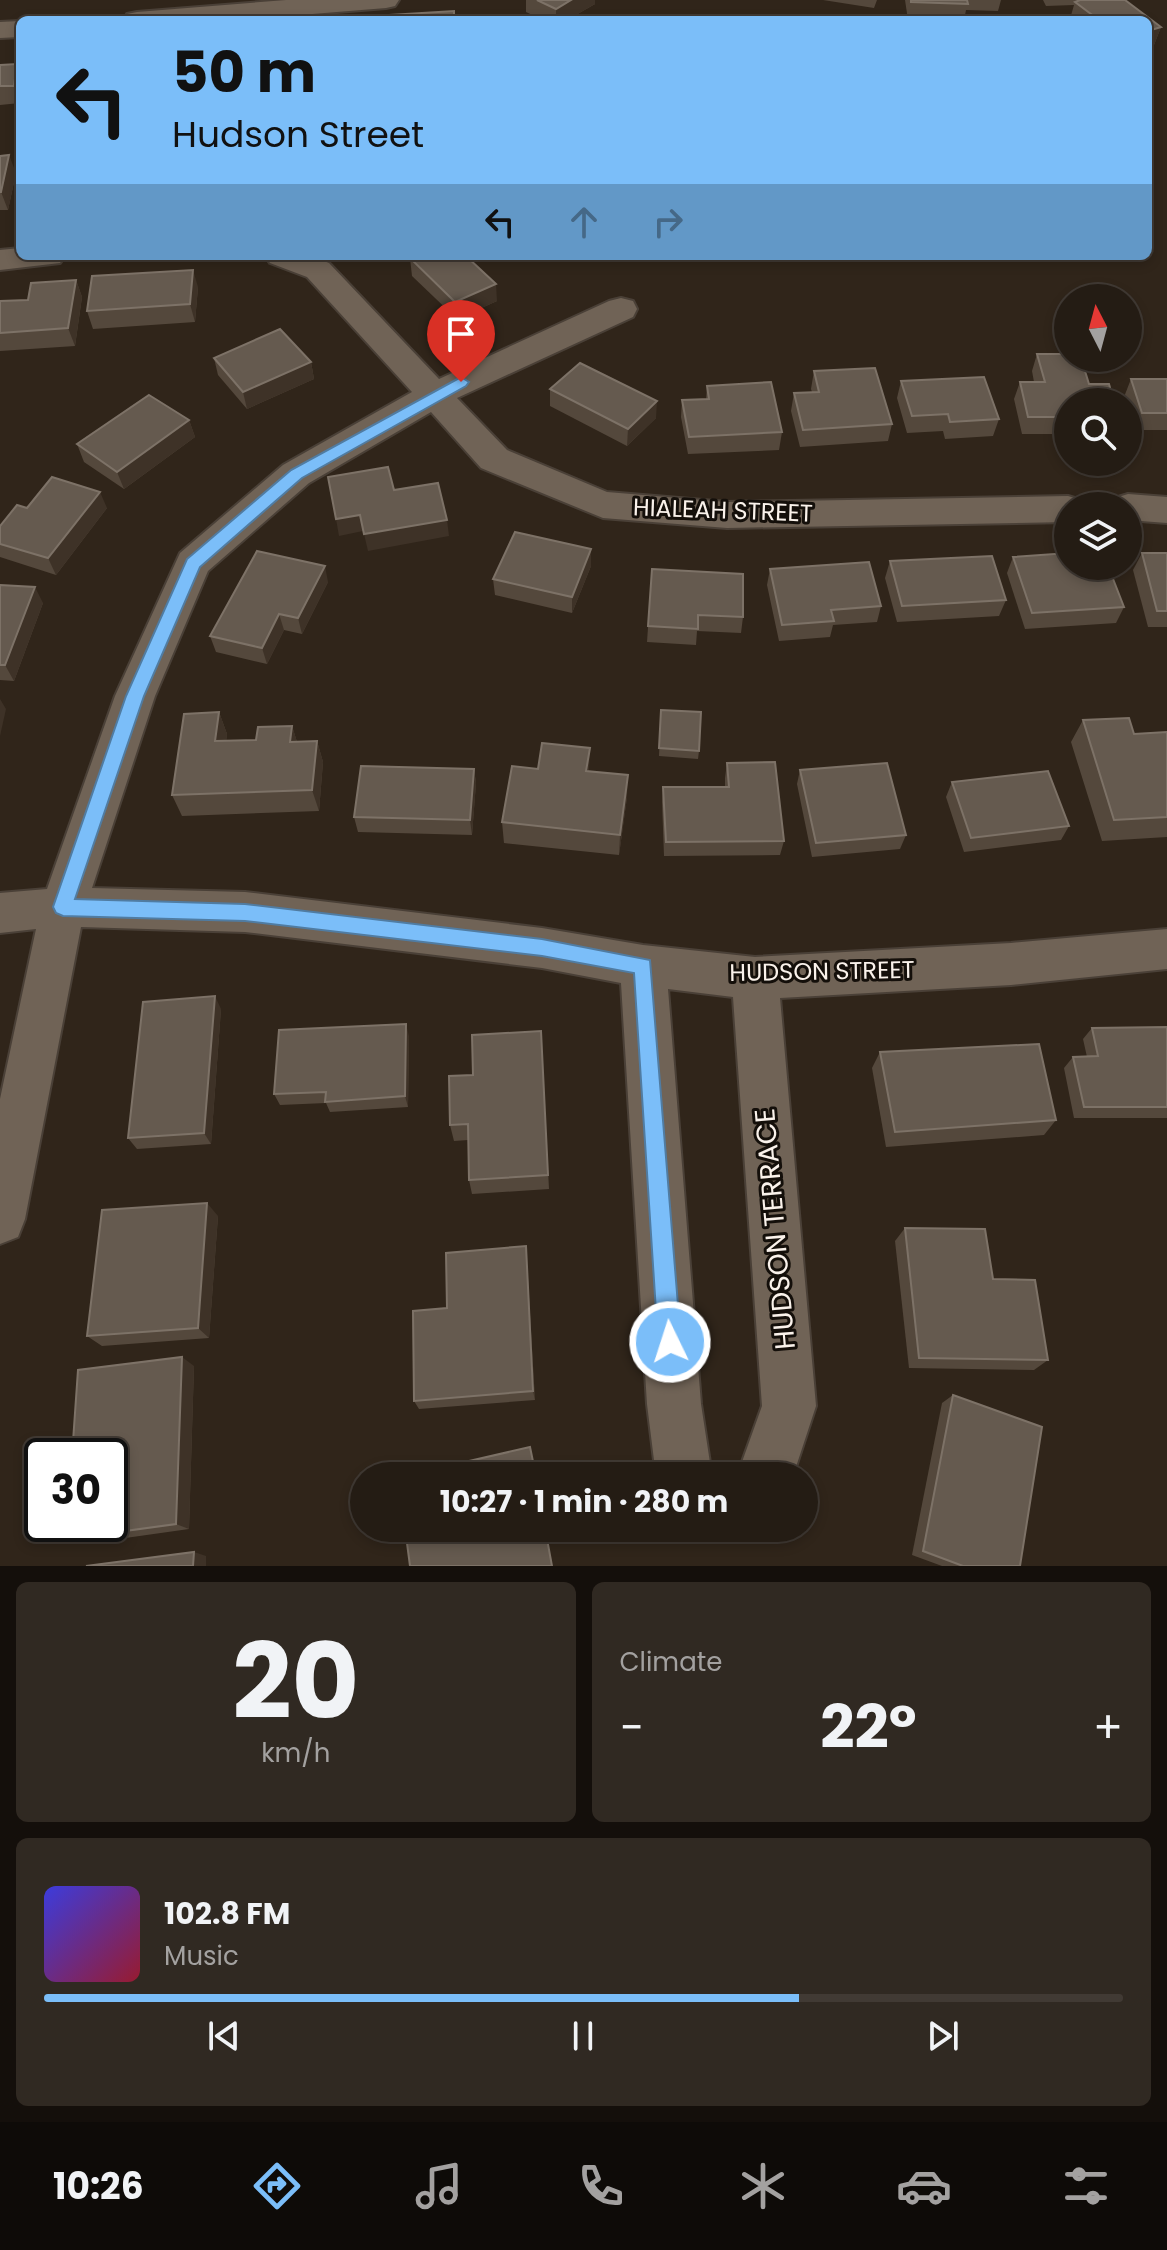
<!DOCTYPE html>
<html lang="en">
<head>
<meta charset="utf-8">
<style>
	body { margin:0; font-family:Poppins,sans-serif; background:#302922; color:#f1f3f6; height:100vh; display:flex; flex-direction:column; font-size:30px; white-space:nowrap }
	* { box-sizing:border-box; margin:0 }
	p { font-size:26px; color:#a3a1a0 }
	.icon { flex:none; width:44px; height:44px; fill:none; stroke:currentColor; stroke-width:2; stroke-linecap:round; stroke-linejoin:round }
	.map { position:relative; height:1566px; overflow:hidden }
	.sheet { display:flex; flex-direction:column; gap:16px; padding:16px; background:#140f0b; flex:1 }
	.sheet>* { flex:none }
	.top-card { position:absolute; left:16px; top:16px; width:1136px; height:244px; border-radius:12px; box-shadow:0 4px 12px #0003,0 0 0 2px #413a34; background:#7bbef9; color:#111; overflow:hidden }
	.needle { width:52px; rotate:354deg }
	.tools { position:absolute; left:1054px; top:284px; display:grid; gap:16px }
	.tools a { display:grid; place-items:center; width:88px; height:88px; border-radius:50%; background:#241c14; box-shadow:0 4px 12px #0003,0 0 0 2px #413a34; font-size:40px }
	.speed { position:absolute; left:24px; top:1438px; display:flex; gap:16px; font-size:40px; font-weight:700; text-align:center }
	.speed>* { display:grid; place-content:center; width:104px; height:104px; border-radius:50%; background:#241c14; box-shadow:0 4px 12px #0003,0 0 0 2px #413a34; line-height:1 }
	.speed .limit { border:4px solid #111; border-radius:12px; background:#fff; color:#111 }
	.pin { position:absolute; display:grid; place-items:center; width:68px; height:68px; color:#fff; margin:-82px -34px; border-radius:50% 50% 50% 0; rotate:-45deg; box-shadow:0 0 8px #0007 }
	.pin .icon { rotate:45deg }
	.me { position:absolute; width:88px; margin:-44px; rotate:356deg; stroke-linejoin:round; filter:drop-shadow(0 0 6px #0008) }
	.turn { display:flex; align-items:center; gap:28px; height:168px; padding:0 24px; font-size:36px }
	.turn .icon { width:104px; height:104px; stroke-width:2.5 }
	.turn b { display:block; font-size:56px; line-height:68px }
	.lanes { display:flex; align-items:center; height:76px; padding:0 24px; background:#0003; justify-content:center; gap:40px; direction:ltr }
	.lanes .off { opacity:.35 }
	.big { font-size:60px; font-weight:700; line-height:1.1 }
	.sheet .widget { flex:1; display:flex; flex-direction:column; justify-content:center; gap:12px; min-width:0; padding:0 28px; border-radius:12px; background:#302922 }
	.sheet .dial { align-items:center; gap:0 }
	.dial b { font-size:104px; line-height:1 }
	.song { display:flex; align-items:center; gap:24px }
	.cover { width:96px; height:96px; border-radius:12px; background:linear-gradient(135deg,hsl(240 70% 55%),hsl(350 70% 35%)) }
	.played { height:8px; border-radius:4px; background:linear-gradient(90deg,#7bbef9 70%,#413a34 70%) }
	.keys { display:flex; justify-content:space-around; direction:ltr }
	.heat { display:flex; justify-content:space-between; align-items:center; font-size:44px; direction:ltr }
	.sheet .tiles { flex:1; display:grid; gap:16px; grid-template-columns:1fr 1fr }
	.widget:last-child { grid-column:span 2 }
	.trip { position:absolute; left:350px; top:1462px; width:468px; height:80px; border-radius:40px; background:#241c14; box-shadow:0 4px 12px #0003,0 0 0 2px #413a34; font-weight:700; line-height:80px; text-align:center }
	.dock { display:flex; height:128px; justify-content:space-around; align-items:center; background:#0e0b08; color:#a3a1a0 }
	.dock .icon { width:56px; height:56px }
	.dock .on { color:#7bbef9 }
	.dock b { font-size:36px; color:#f1f3f6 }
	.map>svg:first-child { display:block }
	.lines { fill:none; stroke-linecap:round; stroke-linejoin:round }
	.street-casing { stroke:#4a4037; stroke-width:4 }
	.street { fill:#706356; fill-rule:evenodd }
	.wall { fill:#54483c }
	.shaded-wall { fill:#3e3227 }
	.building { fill:#655a4f; stroke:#7d7267; stroke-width:2 }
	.route { fill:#7bbef9; stroke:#507ca2; stroke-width:2 }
	.labels { text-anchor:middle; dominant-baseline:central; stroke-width:6; stroke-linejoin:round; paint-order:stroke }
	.street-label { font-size:24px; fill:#faf2eb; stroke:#140f0a }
	.near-street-label { font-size:28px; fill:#faf2eb; stroke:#140f0a }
</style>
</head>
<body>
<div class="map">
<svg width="1167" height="1566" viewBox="0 0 1167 1566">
	<rect width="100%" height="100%" fill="#30251a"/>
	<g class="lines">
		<g class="street-casing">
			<g id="street">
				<path d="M286,0h113l-4,6 -9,2 -149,12h-113l3,-6 10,-2z"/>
				<path d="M20,21v16l-20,1v-16z"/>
				<path d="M20,248v8h45l-5,7 -60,7v-20z"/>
				<path d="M265,256h46l18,7 110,116 170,-78 12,-3 12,3 4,8 -4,8 -176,81 50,52 100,42 120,10 341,-6 13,4 4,6h-17v16l-341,6 -124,-10 -122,-50 -50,-56 -122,71 -101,88 -53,125 -63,192 153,4 297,36 101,17 112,12 256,-14 156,-14v40l-156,16 -231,13 36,408 -23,70h-56l25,-70 -29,-409 -65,-8 33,415 11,72h-56l-9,-72 -26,-421 -79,-15 -297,-36 -164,-5 -56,292 -7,18 -18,7v-145l36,-170 -36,4v-40l47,-4 68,-193 65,-143 103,-88 129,-73 -105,-115 -37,-14z"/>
				<path d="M1128,494l39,3v26l-39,-3v-14h-18l5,-8z"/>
			</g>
		</g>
		<use href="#street" class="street"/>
	</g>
	<g class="wall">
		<path d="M526,0h69v4l-28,16h-24l-17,-8z"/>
		<path d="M823,0h54l-3,8z"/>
		<path d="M905,0h96l-3,11 -32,-1 -2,10h-56z"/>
		<path d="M1043,0h82l36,27 -7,18 -6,2v-27h-77l-1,-1 4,-14 -28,1z"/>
		<path d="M17,64l3,39 -20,2v-40z"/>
		<path d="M0,156l16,17 -8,37h-8z"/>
		<path d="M410,258l87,43 -40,18 -45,-43z"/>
		<path d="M76,280l6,17 -7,49 -75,5v-50l28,-1z"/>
		<path d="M198,287l-3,35 -102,7 -6,-18z"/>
		<path d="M1037,354l31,48v32h-46l-8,-35 6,-17h14l-2,-11z"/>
		<path d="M214,358l97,4 3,17 -67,30 -29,-34z"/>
		<path d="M814,371l78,53 -4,17 -88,6 -9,-36 3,-18 18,-1 -1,-3z"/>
		<path d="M1131,379h36v51h-33l-6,-20v-8h-3l-1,-5z"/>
		<path d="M901,381l98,38 -6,17 -48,3 -2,-8 -36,2 -10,-35z"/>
		<path d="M707,386l75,46 -3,18 -91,4 -7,-37 1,-17 24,-1z"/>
		<path d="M550,389l106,29 -29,28 -77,-40z"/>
		<path d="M189,420l6,17 -71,52 -40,-27 -7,-18z"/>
		<path d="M27,508h80l-51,67 -56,-18v-31z"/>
		<path d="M1142,553h25v74h-19l-15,-57z"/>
		<path d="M1013,557l111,50 -8,16 -91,6 -18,-56z"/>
		<path d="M890,561l116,39 -7,16 -102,6 -12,-44z"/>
		<path d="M591,566l-19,47 -77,-18 -2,-16z"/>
		<path d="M652,569l91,48 -2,16 -44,-2 -1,14 -49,-3z"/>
		<path d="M770,569l111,37 -4,16 -44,3 -3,12 -51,4 -12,-56z"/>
		<path d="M328,582l-26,52 -18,-4 -17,34 -51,-12 -6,-16z"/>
		<path d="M0,585l43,18 -29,78 -14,-1z"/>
		<path d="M661,710l38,41 -1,8 -39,-3z"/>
		<path d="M219,712l8,22 -1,7 30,-1 36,-14 5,16 20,-1 6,21 -4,49 -137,5 -10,-21z"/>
		<path d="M1083,720l51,14 33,-2v105l-65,4 -31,-99z"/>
		<path d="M727,763l57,78 -4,14 -116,1 -2,-54 1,-15h62v-9z"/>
		<path d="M474,769l2,14 -4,52 -114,-3 -4,-15z"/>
		<path d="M538,769l51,2 38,26 -8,58 -115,-12 -2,-21z"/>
		<path d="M800,770l106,65 -6,14 -88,8 -15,-73z"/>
		<path d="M952,782l117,44 -8,14 -97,12 -18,-55z"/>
		<path d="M221,1009l-10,135 -74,5 -9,-11z"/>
		<path d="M1167,1027v91h-93l-10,-50 9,-11h14l-4,-18 9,-11z"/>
		<path d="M541,1031l8,158 -77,5 -3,-14 -1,-40 -14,1 -4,-16z"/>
		<path d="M409,1036l-1,71 -78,5 -4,-9 -46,2 -6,-11z"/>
		<path d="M880,1052l176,68 -12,15 -158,12 -14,-79z"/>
		<path d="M218,1216l-9,122 -107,8 -15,-10z"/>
		<path d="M905,1228l88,51 55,81 -14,10 -125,-2 -14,-127z"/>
		<path d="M526,1246l9,154 -116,9 -5,-8 33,-93z"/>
		<path d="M194,1366l-5,163 -106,15 -17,-5z"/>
		<path d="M953,1395l67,171h-78l-30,-11 30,-152z"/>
	</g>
	<g class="shaded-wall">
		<path d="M571,0h24v4l-28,16h-11v-11z"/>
		<path d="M1161,27l-7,18 -6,2v-16z"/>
		<path d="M17,64l3,7v32l-6,-17z"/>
		<path d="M9,155l7,18 -8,37 -7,-18z"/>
		<path d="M193,270l5,17 -3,35 -5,-18z"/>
		<path d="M76,280l6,17 -7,49 -7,-18z"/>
		<path d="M496,284l1,17 -40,18 -2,-17z"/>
		<path d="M311,362l3,17 -67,30 -4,-17z"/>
		<path d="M657,401l-1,17 -29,28 1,-17z"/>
		<path d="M189,420l6,17 -71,52 -7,-17z"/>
		<path d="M100,492l7,16 -51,67 -8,-17z"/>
		<path d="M360,515l3,16 -24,5 -3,-17z"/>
		<path d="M447,520l2,16 -81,15 -4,-17z"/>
		<path d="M591,549v17l-19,47v-16z"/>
		<path d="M325,566l3,16 -26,52 -4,-16z"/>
		<path d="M35,587l8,16 -29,78 -9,-16z"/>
		<path d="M279,614l5,16 -17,34 -5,-16z"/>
		<path d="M0,699l6,10 -6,27z"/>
		<path d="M219,712l8,22 -3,29 -9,-22z"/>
		<path d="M292,726l7,22 -9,-6z"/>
		<path d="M317,741l6,21 -4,49 -7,-21z"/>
		<path d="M590,748l-1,22 -3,22v-21z"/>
		<path d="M474,769l2,14 -4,52 -2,-15z"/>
		<path d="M628,775l-1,22 -8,58 1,-20z"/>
		<path d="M215,996l6,13 -10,135 -7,-11z"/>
		<path d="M406,1024l3,12 -1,71 -3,-11z"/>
		<path d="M207,1203l11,13 -9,122 -11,-10z"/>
		<path d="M526,1246l1,13 8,141 -2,-9z"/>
		<path d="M182,1357l12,9 -5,163 -13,-5z"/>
		<path d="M194,1552l12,4v10h-13z"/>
	</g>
	<g class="building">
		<path d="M537,0h34l-15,9z"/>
		<path d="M911,0h56l1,4 -57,-2z"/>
		<path d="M1080,0h45l36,27 -13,4v-11h-49l-24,-18z"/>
		<path d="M454,11v9h-63l-1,-5z"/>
		<path d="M17,64l-3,22h-14v-21z"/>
		<path d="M9,155l-8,37h-1v-36z"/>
		<path d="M20,171v19h-4z"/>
		<path d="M416,256h50l30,28 -41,18 -45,-44z"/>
		<path d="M193,270l-3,34 -103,7 5,-35z"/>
		<path d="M76,280l-8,48 -68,5v-32l28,-1 3,-17z"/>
		<path d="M280,329l31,33 -68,30 -29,-34z"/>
		<path d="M1037,354h31v4h13l8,26h20l5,18h-46v15h-40l-8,-35h25z"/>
		<path d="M580,363l77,38 -29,28 -78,-40z"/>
		<path d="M875,368l17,56 -89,6 -9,-37 25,-1 -5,-21z"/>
		<path d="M984,377l15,42 -49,3 -2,-8 -36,2 -11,-35z"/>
		<path d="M1131,379h36v34h-25z"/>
		<path d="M771,382l11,50 -93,5 -7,-37 27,-1 -2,-13z"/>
		<path d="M149,395l40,25 -72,52 -40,-28z"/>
		<path d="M388,467l6,23 44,-7 9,37 -83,14 -4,-19 -24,4 -8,-42z"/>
		<path d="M52,477l48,15 -52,66 -48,-14v-18l17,-21 10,3z"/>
		<path d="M515,532l76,17 -19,48 -79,-18z"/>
		<path d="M257,551l68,15 -27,52 -19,-4 -17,34 -52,-12z"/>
		<path d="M1068,553v13h40l16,41 -92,6 -19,-56z"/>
		<path d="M1142,553h25v58h-10z"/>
		<path d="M992,556l14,44 -104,6 -12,-45z"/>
		<path d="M869,562l12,44 -50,4 3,11 -52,4 -12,-56z"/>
		<path d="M652,569l91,5v43l-45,-2v14l-50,-3z"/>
		<path d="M0,585l35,2 -30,78h-5z"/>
		<path d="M661,710l40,2 -2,39 -40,-3z"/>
		<path d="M219,712l-4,29 41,-1 2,-13 34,-1 -2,16 27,-1 -5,49 -140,5 12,-81z"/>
		<path d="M1129,718l5,16 33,-2v85l-53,3 -31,-100z"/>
		<path d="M542,743l48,5 -4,23 42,4 -8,60 -118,-13 10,-56 26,3z"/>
		<path d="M775,762l9,79 -118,1 -3,-55h66l-2,-24z"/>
		<path d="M887,763l19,72 -90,8 -16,-73z"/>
		<path d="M361,766l113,3 -4,51 -116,-3z"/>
		<path d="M1048,771l21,55 -98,12 -19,-56z"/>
		<path d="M215,996l-11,137 -76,5 15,-136z"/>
		<path d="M406,1024l-1,72 -80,6 1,-10 -52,2 5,-64z"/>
		<path d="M1167,1027v80h-83l-11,-50 25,-1 -6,-28z"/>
		<path d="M541,1031l7,144 -79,5 -1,-56 -18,1 -1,-49 24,-1 -1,-40z"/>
		<path d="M1039,1044l17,76 -161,12 -15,-80z"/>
		<path d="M207,1203l-9,125 -111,8 15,-126z"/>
		<path d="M905,1228l80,1 8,50 42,1 13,80 -129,-2z"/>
		<path d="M526,1246l7,145 -119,10 -1,-90 34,-3 -1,-55z"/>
		<path d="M182,1357l-6,167 -110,15 1,-15h43v-68h-38l6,-86z"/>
		<path d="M953,1395l89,32 -22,139h-57l-40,-15z"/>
		<path d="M530,1447l6,29h-132z"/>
		<path d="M405,1528h140l7,38h-142z"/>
		<path d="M194,1552l-1,14h-107z"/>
	</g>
	<path class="route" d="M461,377l8,5 -3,4 -164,92 -102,89 -56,129 -69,203 170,5 297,35 108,21 31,382 -3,8 -8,3 -8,-3 -4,-8 -24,-369 -92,-17 -297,-35 -182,-5 -7,-3 -3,-6 73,-211 61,-137 104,-89z"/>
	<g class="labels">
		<g class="street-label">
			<text transform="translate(723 510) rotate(2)">HIALEAH STREET</text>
			<text transform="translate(822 971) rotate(-1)">HUDSON STREET</text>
		</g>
		<g class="near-street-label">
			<text transform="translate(775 1229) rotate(-95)">HUDSON TERRACE</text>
		</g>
	</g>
</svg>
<div class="tools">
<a><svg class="needle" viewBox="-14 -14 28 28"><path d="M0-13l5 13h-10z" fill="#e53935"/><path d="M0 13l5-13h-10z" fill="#a3a1a0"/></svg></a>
<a><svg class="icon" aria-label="search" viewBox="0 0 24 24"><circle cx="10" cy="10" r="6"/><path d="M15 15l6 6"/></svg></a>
<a><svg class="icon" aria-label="layers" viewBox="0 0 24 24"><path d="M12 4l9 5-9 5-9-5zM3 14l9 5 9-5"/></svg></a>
</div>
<div class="speed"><div class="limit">30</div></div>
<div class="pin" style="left:461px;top:382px;background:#d93025"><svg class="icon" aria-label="arrive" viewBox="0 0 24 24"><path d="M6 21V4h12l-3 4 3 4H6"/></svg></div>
<svg class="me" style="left:670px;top:1342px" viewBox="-20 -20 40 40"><circle r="17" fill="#7bbef9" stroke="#fff" stroke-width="3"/><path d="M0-11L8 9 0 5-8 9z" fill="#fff"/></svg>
<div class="trip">10:27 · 1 min · 280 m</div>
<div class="top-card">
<div class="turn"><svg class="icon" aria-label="left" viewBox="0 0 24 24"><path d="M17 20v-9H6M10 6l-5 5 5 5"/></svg><div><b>50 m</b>Hudson Street</div></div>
<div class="lanes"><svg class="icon" aria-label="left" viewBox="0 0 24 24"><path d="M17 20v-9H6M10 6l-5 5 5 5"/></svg><svg class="icon off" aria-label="ahead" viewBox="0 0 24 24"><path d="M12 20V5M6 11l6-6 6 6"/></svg><svg class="icon off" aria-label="right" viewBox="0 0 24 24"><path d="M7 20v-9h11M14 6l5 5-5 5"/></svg></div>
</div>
</div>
<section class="sheet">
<div class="tiles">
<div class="widget dial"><b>20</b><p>km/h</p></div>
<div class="widget"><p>Climate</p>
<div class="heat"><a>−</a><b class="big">22°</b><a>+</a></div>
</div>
<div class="widget">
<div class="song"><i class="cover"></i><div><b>102.8 FM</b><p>Music</p></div></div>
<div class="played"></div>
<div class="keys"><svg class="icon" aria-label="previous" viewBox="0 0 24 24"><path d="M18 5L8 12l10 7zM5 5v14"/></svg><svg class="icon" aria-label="pause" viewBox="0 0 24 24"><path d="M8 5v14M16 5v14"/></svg><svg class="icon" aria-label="next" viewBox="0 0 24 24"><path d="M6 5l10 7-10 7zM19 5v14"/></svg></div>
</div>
</div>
</section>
<nav class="dock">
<b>10:26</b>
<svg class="icon on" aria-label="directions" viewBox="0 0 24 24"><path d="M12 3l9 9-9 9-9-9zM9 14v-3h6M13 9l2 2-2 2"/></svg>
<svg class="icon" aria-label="music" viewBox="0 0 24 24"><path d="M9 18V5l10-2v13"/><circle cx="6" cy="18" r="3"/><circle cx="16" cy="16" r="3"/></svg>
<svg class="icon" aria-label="phone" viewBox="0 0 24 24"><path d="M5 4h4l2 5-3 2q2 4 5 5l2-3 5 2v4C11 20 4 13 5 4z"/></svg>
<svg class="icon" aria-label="climate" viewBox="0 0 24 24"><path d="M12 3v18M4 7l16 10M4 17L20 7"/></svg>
<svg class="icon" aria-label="car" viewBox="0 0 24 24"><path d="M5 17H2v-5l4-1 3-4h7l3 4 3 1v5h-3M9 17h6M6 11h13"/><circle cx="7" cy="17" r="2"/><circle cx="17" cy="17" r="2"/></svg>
<svg class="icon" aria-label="filters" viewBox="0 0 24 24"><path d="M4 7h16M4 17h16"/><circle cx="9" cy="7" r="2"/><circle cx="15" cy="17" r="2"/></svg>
</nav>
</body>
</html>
